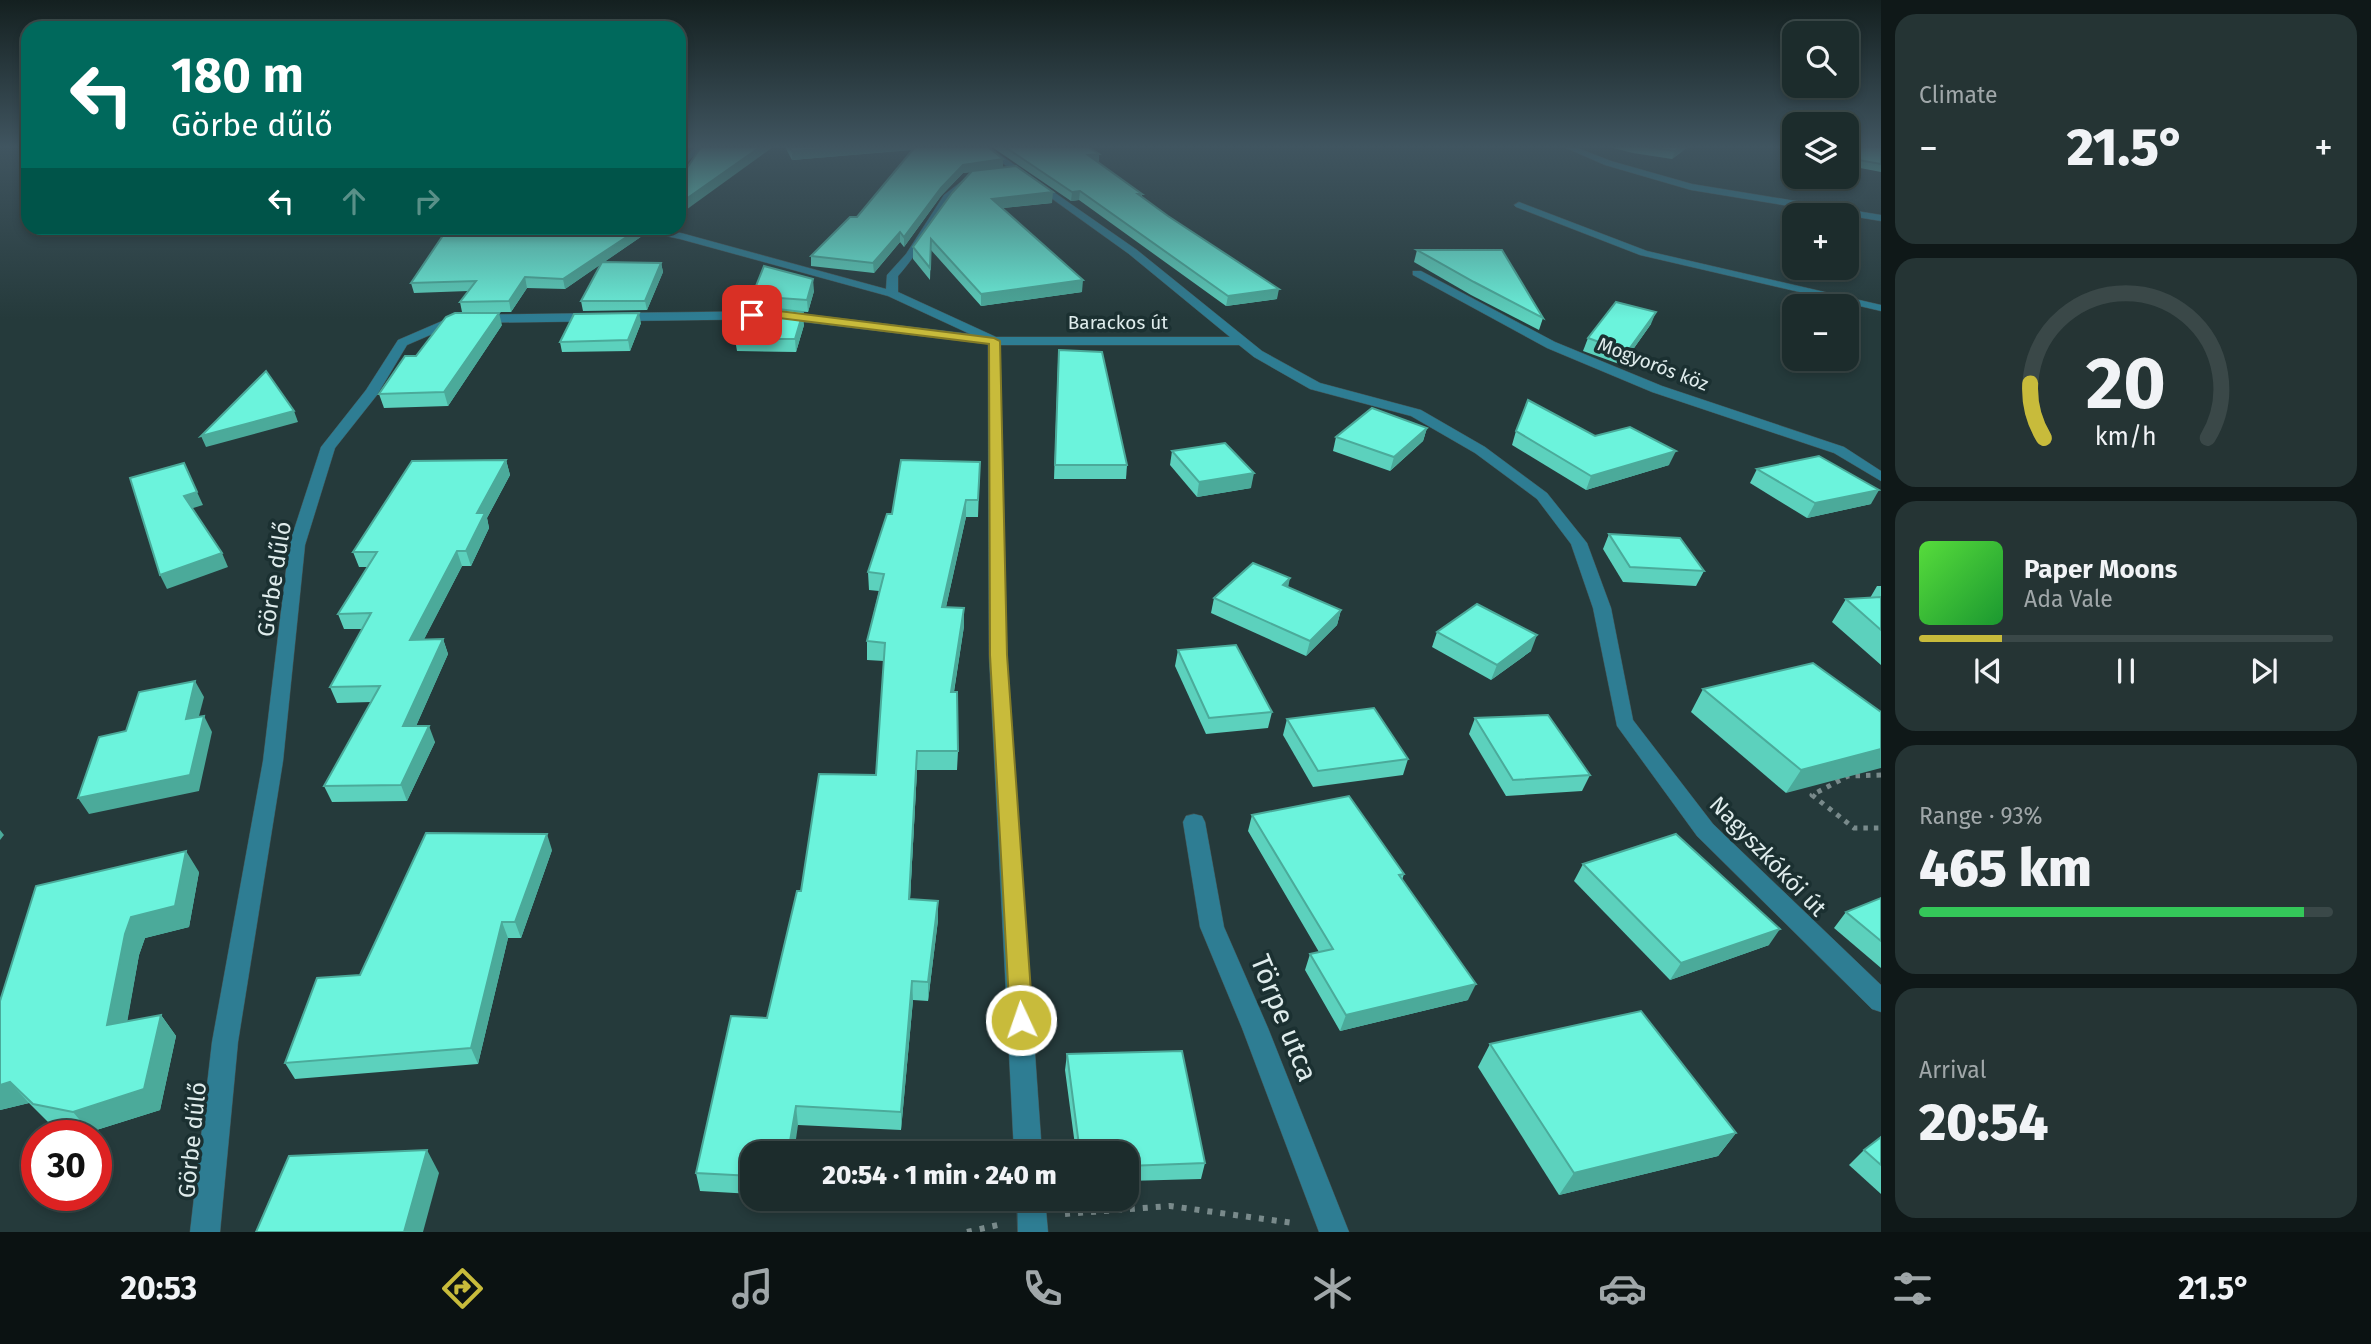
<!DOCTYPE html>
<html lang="en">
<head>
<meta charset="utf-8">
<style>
	body { margin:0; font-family:"Fira Sans",sans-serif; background:#253434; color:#f1f3f6; height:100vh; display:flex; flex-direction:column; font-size:26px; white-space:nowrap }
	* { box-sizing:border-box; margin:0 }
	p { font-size:23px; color:#a0a7a9 }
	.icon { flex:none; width:38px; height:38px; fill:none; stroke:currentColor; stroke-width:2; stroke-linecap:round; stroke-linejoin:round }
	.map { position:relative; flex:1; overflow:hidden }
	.panel { display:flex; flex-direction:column; gap:14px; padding:14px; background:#0f1818; width:490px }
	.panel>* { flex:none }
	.top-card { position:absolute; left:21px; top:21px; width:665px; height:214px; border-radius:21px; box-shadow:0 4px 10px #0003,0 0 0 2px #3a4848; background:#00695c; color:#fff; overflow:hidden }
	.tools { position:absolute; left:1782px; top:21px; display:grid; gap:14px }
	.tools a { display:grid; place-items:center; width:77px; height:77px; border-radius:14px; background:#1c2c2c; box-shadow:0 4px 10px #0003,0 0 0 2px #3a4848; font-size:35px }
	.speed { position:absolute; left:21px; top:1120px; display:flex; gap:14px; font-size:35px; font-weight:700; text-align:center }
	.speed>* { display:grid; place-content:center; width:91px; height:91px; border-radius:50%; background:#1c2c2c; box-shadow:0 4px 10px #0003,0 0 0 2px #3a4848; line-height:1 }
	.speed .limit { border:10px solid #d22; background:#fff; color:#111 }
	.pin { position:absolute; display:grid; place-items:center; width:60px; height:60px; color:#fff; margin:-30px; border-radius:14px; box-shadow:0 4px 10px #0006 }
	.me { position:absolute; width:77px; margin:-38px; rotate:357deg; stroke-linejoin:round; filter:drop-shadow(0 0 5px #0008) }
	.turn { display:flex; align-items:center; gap:24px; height:147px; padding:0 35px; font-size:32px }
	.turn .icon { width:91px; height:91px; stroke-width:2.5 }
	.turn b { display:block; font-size:49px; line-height:60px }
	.lanes { display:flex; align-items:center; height:66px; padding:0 35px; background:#0003; justify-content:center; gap:35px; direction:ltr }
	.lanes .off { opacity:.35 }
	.big { font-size:52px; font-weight:800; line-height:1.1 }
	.panel .tile { flex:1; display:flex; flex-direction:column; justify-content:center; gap:10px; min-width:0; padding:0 24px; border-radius:21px; background:#253434 }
	.panel .dial { align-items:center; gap:0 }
	.dial svg { height:182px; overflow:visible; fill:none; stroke:#3a4848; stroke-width:7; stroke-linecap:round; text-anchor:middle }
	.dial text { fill:#f1f3f6; stroke:none }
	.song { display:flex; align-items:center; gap:21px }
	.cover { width:84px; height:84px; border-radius:10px; background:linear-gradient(135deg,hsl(110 70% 55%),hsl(130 70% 35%)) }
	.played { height:7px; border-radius:4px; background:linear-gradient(90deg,#c8bb3b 20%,#3a4848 20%) }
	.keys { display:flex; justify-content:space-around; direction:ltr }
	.heat { display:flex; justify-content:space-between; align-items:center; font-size:38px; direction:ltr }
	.charge { height:10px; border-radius:5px; background:linear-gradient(90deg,#34c759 93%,#3a4848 0) }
	.trip { position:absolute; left:740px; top:1141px; width:399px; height:70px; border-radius:21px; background:#1c2c2c; box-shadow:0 4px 10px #0003,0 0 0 2px #3a4848; font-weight:800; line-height:70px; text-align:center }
	.menu { display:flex; height:112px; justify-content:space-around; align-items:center; background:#0b1212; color:#a0a7a9 }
	.menu .icon { width:49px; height:49px }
	.menu .active { color:#c8bb3b }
	.menu b { font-size:32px; color:#f1f3f6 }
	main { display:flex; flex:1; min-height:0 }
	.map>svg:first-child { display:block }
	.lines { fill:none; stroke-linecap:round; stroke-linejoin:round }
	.minor-casing { stroke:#435657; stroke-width:1 }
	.path-far1 { stroke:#798a8b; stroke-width:5; stroke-dasharray:4.5 6; stroke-linecap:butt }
	.path { stroke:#798a8b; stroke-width:6; stroke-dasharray:5 8; stroke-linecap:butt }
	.minor { fill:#2e7d93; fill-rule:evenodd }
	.wall { fill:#5cd1bd }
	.shaded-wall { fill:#4baa9a }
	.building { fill:#6bf3dc; stroke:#4baa9a; stroke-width:2; fill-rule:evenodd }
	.route { fill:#c8bb3b; stroke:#827a26; stroke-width:2 }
	.labels { text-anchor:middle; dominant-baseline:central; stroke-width:7; stroke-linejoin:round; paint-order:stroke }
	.far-street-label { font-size:19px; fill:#dfecec; stroke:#1b3031 }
	.street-label { font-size:23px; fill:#dfecec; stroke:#1b3031 }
	.near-street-label { font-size:28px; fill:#dfecec; stroke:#1b3031 }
</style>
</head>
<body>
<main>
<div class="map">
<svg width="1881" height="1232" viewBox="0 0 1881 1232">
	<rect width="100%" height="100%" fill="#253a3b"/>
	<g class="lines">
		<g class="minor-casing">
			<g id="minor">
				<path d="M695,147h8l-24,23v-8z"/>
				<path d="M980,147h9l148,103 125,101 58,32 101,27 64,37 62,46 40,50 24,65 22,112 80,104 168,161v27l-9,-3 -175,-173 -80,-110 -24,-118 -22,-64 -34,-45 -62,-46 -64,-37 -101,-27 -56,-32 -15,-12h-239l7,310 35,498h-28l-25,-498 -1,-311 -209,-25 -321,4 -51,22 -30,50 -42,53 -30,97 -22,216 -45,281 -18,190h-30l22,-190 51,-281 26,-216 32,-98 45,-57 32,-50 58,-25 323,-4 191,23 -82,-38 -208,-57 -52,-11h20l33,5 205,56 1,-14 19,-21 38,-59 23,-18 5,3 -2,2c-30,26 -45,64 -72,94v16l98,45h234l-101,-83z"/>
				<path d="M1564,147h11l36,14 81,23 189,31v6l-190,-31 -86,-25z"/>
				<path d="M1519,202l128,49 234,54v6l-241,-56 -124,-48 -2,-2z"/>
				<path d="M1413,271h8l134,71 107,44 182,61 37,24v10l-47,-28 -182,-61 -105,-44 -134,-73z"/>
				<path d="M1194,814l8,2 3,6 19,105 44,101 81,204h-30l-77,-204 -42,-101 -17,-105 3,-6z"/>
				<path d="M1017,1199h28l3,33h-30z"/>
			</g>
		</g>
		<path class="path-far1" d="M1881,775l-33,1 -36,19 42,33h27"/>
		<g class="path">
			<path d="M1065,1214l105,-8 123,17"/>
			<path d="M967,1232l31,-7"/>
		</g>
		<use href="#minor" class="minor"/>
	</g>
	<g class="wall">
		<path d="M785,147h203l15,12v8l49,36 -49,5 79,84 -101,14 -50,-56 -1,30 -17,-21v-12l59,-75 -9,1 -22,23 -37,51 -4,-5 -26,31 -63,-7v-10l46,-39 55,-67 -120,10z"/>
		<path d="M992,147h96l10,15 44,32v3l135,102 -51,7 -147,-106 -8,1z"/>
		<path d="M1609,147h79l-16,12 -39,-6z"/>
		<path d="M1846,147h35v25l-26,-5 1,3 -3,7h-7z"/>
		<path d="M645,234l-41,28 57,1 2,9 -16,38 -64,1 -2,-10 20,-37 -36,25 -38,-1 -16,24h-49l-2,-10 8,-11 -54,2 -3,-10z"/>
		<path d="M1417,250l126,68 -4,12 -68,-35 -57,-33z"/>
		<path d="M814,291l-6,21 -16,-1 12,14 -8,27 -59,-1 -2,-12 30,-30h-12l-1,-13z"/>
		<path d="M641,323l-11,28 -68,1 -2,-10z"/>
		<path d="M1651,324l-29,41 -39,-14 5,-13z"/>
		<path d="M502,325l-54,81 -64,2 -5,-14 37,-38z"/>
		<path d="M1058,363l69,102 -1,14h-72z"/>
		<path d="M1427,428l-4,13 -33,30 -57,-20 3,-14z"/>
		<path d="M1516,431l79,5 74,29 -83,25 -74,-45z"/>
		<path d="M1172,451l79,37 -54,9 -27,-32z"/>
		<path d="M506,460l4,15 -23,43 2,10 -18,38h-9l-38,73h19l5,15 -32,72 19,16 -28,59 -75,1 -8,-16 47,-84 -34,1 -7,-16 32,-58h-18l-6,-15 30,-47h-9l-6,-15z"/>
		<path d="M980,462l-2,55h-12l-20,90 18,1v18l-10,66 4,59 -1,19h-40l-7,129 28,21 -10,81 -15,-1 -12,130 -103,-5 -46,28v41l-52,-3 -4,-18 71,-155 34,-127 75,-116 8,-114 -17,-1v-19l12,-50 -10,-1 -1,-18z"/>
		<path d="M1757,469l114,35 -64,14 -57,-35z"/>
		<path d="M1609,534l95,37 -8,15 -73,-4 -20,-33z"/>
		<path d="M1877,586h4v79l-49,-43 14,-23 24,-1z"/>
		<path d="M1288,588l53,22 -4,15 -31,31 -95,-43 3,-15z"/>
		<path d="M1437,632l94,19 -40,29 -59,-33z"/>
		<path d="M1178,650l94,62 -4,16 -62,6 -31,-68z"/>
		<path d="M1703,689l178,23 -95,81 -95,-81z"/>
		<path d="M1475,718l115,57 -8,16 -76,5 -37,-62z"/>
		<path d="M1287,719l121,40 -5,16 -90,12 -30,-52z"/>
		<path d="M1252,815l152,59 -2,6 66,120 -128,31 -35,-61 5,-16 9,-2 -71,-121z"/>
		<path d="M552,850l-31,88h-13l-30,126 -183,15 -10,-16 75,-88z"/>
		<path d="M1583,864l186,81 -99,35 -96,-99z"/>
		<path d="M199,872l-10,55 -44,11 -6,17 -12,66 34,-6 15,21 -16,74 -70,22 -39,-7 -22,-22 -29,7v-109z"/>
		<path d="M1881,898v70l-47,-40 12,-16z"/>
		<path d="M1490,1044l246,89 -18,23 -159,39 -81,-128z"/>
		<path d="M1067,1054l138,109 -4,16 -74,2v-28h-51l-11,-83z"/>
		<path d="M1881,1137v57l-32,-29 15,-15z"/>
	</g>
	<g class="shaded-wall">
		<path d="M760,147h13l-94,68v-11z"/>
		<path d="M849,147h70v2l-127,11v-9z"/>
		<path d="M1680,147h8l-16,12 3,-8z"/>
		<path d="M1099,154v8l-11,-7z"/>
		<path d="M1003,159v8l-40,6 -22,23 -37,51v-10l37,-49 22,-23z"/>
		<path d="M1080,191l-1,9 -8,1 1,-9z"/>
		<path d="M1053,192l-1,11 -60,6v-10z"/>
		<path d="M640,228h4l1,6 -80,55 -2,-10z"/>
		<path d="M900,232v10l-26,31 -1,-10z"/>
		<path d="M661,263l2,9 -16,38 -2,-9z"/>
		<path d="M525,277l2,11 -16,24 -2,-11z"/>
		<path d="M813,279l1,12 -6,21 -1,-12z"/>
		<path d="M1083,280l-1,12 -101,14v-12z"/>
		<path d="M1279,289l-2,10 -51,7 2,-10z"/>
		<path d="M803,312l1,13 -8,27 -1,-13z"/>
		<path d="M1656,312l-5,12 -29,41 5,-13z"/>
		<path d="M499,313l3,12 -54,81 -4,-14z"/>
		<path d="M639,313l2,10 -11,28 -2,-11z"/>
		<path d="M294,411l4,11 -92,25 -5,-11z"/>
		<path d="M1427,428l-4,13 -33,30 4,-14z"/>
		<path d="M1676,451l-7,14 -83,25 5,-14z"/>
		<path d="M506,460l4,15 -23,43 2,10 -18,38 -5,-15 11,-38z"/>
		<path d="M1254,473l-3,15 -54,9 2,-15z"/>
		<path d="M1879,490l-8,14 -64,14 8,-15z"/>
		<path d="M197,492l6,13 -13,4 -6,-13z"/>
		<path d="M966,500v17l-24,108v-18z"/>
		<path d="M457,551l5,15 -46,89 -6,-15z"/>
		<path d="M222,553l6,14 -61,22 -7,-14z"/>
		<path d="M1290,578l-3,15 -4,-8z"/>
		<path d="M964,608v18l-13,84v-18z"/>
		<path d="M1341,610l-4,15 -31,31 4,-15z"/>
		<path d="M1537,635l-6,16 -40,29 6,-15z"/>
		<path d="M443,639l5,15 -39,88 -6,-16z"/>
		<path d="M195,681l9,16 -10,38 -8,-16z"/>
		<path d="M204,716l8,16 -13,59 -110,23 -11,-16z"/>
		<path d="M429,726l6,16 -28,59 -6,-16z"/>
		<path d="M1881,749v19l-95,25 15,-23z"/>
		<path d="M917,751v19l-8,148v-19z"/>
		<path d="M0,830l4,5 -4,5z"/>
		<path d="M547,834l5,16 -31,88 -6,-16z"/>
		<path d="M186,851l13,21 -10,55 -44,11 -6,17 -16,91 -16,-21 18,-91 6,-17z"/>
		<path d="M938,901v19l-10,81v-19z"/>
		<path d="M502,922l6,16 -30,126 -7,-16z"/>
		<path d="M1780,929l-11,16 -99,35 11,-17z"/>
		<path d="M912,981l1,19 -12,130v-18z"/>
		<path d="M1476,984l-8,16 -128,31 6,-16z"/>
		<path d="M161,1015l15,21 -16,74 -70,22 -17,-20z"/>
		<path d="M10,1082l19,21 -29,7v-25z"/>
		<path d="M796,1106l2,19 -4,28h-6z"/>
		<path d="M1736,1133l-18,23 -159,39 15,-22z"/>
		<path d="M427,1150l12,23 -16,59h-19z"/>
	</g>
	<g class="building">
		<path d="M701,147h59l-81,57v-24z"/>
		<path d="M789,147h60l-57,4z"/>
		<path d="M915,147h73l15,12 -40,6 -22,23 -37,49 -4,-5 -27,31 -62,-7 39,-39h7z"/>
		<path d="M1005,147h83l11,7 -11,1 54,39h-4l30,22 111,73 -51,7 -148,-105 -8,1z"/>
		<path d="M1647,147h33l-5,4z"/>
		<path d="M1846,147h35v17l-28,-5 3,11 -10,-1zM1848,149l11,3 -1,5 -10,2z"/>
		<path d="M1016,166l37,26 -61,7 91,81 -102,14 -50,-55 -1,29 -17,-21 39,-54 20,-22z"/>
		<path d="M448,228h192l-77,51 -38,-2 -16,24 -49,1 16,-21 -65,2z"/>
		<path d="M1417,250h85l41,68 -69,-36z"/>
		<path d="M602,262l59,1 -16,38h-64z"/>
		<path d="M764,266l49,13 -6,21 -55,-4z"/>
		<path d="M1616,302l40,10 -29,40 -39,-14z"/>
		<path d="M778,309l25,3 -8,27h-60l12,-29z"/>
		<path d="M455,313h44l-55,79 -65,2 26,-38h11l30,-39z"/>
		<path d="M639,313l-11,27 -68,2 14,-28z"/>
		<path d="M1059,350l43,2 25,113h-72z"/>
		<path d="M266,371l28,40 -93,25z"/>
		<path d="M1528,400l67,36 35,-9 46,24 -85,25 -75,-45z"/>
		<path d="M1372,408l55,20 -33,29 -58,-20z"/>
		<path d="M1225,443l29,30 -55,9 -27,-31z"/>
		<path d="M1819,456l60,34 -64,13 -58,-34z"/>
		<path d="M506,460l-29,53h8l-19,38h-9l-47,89 33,-1 -40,87h26l-28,59 -77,1 56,-100 -50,1 41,-74 -33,1 39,-62h-24l59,-91z"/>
		<path d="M901,460l79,2 -2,38h-12l-24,107 22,1 -13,84h6l1,59h-41l-8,148 29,2 -10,81 -16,-1 -11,131 -105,-6 -8,47h-36v23l-56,-3 35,-157 36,2 30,-127h4l18,-117 57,1 9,-132 -18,-2 17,-67 -16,-2 19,-58h5z"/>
		<path d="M184,463l13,29 -13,4 38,57 -62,22 -30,-97z"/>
		<path d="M1609,534l71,4 24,33 -74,-4z"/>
		<path d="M1253,563l37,15 -7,7 58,25 -31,31 -96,-43z"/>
		<path d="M1881,597v33l-35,-31z"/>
		<path d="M1477,604l60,31 -40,30 -60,-33z"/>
		<path d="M1236,645l36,67 -63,6 -31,-68z"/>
		<path d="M1813,663l68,49v37l-80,21 -98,-81z"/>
		<path d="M195,681l-9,38 18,-3 -14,59 -112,23 21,-61 27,-6 13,-39z"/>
		<path d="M1374,708l34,51 -90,12 -31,-52z"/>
		<path d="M1548,715l42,60 -77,5 -38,-62z"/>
		<path d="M1349,796l55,78 -5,1 77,109 -130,31 -36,-61 23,-5 -81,-134z"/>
		<path d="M426,833l121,1 -32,88h-13l-31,126 -186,15 32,-85 43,-3z"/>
		<path d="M1676,834l104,95 -99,34 -98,-99z"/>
		<path d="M186,851l-11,55 -44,11 -6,17 -18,91 54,-10 -17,74 -71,23 -40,-8 -23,-22 -10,3v-84l36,-115z"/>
		<path d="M1881,898v43l-35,-29z"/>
		<path d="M1641,1011l95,122 -162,40 -84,-129z"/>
		<path d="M1182,1051l23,112 -78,3v-13h-47l-13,-99z"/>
		<path d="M1881,1137v28l-17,-15z"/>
		<path d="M427,1150l-23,82h-148l33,-76z"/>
	</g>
	<linearGradient id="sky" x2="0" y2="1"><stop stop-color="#142020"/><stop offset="0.46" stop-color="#405560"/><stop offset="1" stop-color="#405560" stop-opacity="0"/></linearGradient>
	<rect width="1881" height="319" fill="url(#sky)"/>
	<path class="route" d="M779,311l215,27 6,3 7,314 26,365 -3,7 -9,3 -8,-3 -3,-7 -20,-365 -1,-311 -210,-26h-27l-5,-3 5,-3z"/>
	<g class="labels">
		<g class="far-street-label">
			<text x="1118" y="322">Barackos út</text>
			<text transform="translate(1653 364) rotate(21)">Mogyorós köz</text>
		</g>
		<g class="street-label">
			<text transform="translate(274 579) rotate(-81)">Görbe dűlő</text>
			<text transform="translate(1768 856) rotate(46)">Nagyszkókói út</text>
			<text transform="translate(192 1140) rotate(-84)">Görbe dűlő</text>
		</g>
		<g class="near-street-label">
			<text transform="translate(1284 1018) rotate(68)">Törpe utca</text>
		</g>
	</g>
</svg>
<div class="tools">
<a><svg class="icon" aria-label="search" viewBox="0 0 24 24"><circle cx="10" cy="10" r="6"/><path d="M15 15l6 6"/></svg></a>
<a><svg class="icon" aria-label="layers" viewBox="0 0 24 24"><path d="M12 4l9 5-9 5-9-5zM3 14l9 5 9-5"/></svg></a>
<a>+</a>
<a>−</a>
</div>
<div class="speed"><div class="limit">30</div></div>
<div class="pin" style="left:752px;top:315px;background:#d93025"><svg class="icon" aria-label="arrive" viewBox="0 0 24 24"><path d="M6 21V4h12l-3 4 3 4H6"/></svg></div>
<svg class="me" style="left:1021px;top:1020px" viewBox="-20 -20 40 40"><circle r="17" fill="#c8bb3b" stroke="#fff" stroke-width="3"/><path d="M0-11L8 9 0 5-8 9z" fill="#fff"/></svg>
<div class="trip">20:54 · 1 min · 240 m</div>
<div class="top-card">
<div class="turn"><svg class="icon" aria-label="left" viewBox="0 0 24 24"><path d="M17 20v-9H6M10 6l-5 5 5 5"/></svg><div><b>180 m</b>Görbe dűlő</div></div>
<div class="lanes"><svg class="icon" aria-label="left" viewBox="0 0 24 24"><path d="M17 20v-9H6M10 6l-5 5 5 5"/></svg><svg class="icon off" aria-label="ahead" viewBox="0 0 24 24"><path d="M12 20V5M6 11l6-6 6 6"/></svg><svg class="icon off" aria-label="right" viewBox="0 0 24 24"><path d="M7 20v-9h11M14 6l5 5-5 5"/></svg></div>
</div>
</div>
<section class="panel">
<div class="tile"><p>Climate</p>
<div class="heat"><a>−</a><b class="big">21.5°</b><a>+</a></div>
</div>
<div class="tile dial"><svg viewBox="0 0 100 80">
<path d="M14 69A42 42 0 1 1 86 69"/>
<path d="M14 69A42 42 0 0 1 8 45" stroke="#c8bb3b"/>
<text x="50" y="56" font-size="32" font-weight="700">20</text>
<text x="50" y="72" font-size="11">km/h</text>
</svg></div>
<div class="tile">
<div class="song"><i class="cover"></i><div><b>Paper Moons</b><p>Ada Vale</p></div></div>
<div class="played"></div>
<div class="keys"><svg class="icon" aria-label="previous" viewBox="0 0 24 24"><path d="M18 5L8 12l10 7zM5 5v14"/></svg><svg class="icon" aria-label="pause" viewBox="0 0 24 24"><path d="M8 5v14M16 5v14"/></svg><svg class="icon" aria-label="next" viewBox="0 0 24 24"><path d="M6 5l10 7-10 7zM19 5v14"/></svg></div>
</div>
<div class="tile"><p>Range · 93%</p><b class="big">465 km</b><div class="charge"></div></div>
<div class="tile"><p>Arrival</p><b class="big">20:54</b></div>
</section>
</main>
<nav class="menu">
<b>20:53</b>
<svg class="icon active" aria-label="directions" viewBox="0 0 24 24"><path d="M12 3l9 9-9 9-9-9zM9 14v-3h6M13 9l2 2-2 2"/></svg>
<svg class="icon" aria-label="music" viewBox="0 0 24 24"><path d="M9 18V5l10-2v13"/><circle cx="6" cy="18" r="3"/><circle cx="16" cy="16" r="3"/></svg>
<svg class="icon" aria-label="phone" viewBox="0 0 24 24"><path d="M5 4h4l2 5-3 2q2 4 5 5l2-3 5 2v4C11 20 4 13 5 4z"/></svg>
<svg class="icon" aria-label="climate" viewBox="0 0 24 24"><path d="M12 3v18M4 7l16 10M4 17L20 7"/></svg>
<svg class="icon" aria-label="car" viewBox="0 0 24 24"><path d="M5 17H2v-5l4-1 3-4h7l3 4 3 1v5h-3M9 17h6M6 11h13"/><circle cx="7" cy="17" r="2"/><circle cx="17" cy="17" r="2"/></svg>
<svg class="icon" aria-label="filters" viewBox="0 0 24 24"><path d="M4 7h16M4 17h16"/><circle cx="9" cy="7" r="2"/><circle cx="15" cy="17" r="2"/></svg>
<b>21.5°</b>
</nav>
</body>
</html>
